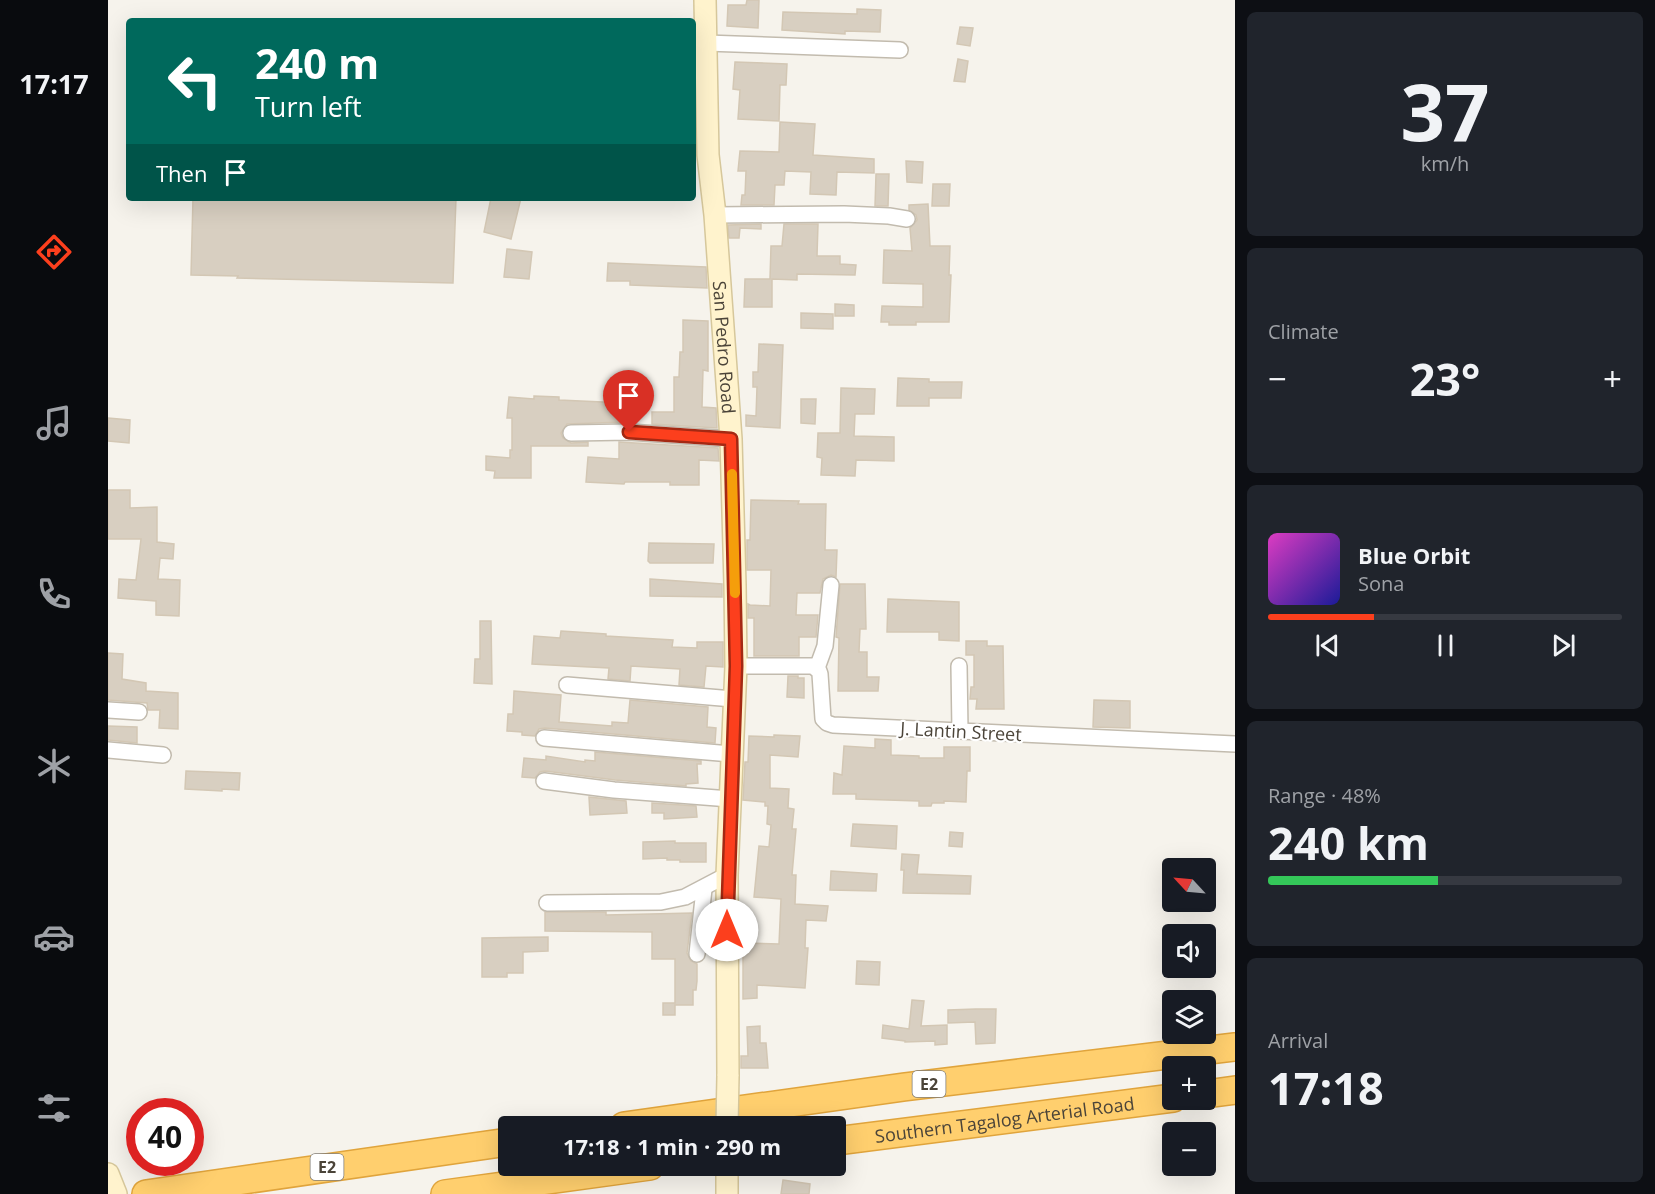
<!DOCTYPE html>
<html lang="en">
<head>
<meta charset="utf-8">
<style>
	body { margin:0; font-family:"Open Sans",sans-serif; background:#20242c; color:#f1f3f6; height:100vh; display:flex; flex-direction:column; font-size:22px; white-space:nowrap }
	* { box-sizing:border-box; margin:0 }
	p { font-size:20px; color:#9ea1a6 }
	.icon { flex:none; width:33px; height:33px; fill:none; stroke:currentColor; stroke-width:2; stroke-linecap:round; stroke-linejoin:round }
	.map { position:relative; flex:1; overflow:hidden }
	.panel { display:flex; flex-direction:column; gap:12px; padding:12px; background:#0d0f14; width:420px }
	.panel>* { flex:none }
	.hud { position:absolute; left:18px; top:18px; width:570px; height:183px; border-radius:6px; box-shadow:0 6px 24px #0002; background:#00695c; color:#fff; overflow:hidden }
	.needle { width:39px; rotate:296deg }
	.buttons { position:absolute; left:1054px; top:858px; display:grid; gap:12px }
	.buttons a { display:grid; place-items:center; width:54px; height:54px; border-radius:6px; background:#171b24; box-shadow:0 6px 24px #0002; font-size:30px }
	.speed { position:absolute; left:18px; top:1098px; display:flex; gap:12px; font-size:30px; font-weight:700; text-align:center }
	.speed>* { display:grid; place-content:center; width:78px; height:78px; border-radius:50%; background:#171b24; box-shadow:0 6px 24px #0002; line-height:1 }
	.speed .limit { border:9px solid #d22; background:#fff; color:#111 }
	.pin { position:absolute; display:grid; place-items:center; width:51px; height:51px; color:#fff; margin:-62px -26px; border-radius:50% 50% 50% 0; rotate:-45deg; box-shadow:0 0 6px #0007 }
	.pin .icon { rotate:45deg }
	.me { position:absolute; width:66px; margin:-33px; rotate:0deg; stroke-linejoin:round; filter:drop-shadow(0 0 4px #0008) }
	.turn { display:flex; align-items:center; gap:21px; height:126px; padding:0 30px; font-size:27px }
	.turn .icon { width:78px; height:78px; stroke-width:2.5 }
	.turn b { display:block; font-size:42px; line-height:51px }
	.then { display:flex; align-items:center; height:57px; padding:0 30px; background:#0003; gap:12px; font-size:22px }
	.big { font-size:45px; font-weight:700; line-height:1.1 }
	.panel .widget { flex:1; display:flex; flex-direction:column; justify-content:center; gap:9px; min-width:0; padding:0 21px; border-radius:9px; background:#20242c }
	.panel .dial { align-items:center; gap:0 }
	.dial b { font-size:78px; line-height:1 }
	.song { display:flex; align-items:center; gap:18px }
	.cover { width:72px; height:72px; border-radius:9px; background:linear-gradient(135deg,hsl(310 70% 55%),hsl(240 70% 35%)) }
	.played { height:6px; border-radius:3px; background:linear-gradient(90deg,#fc3f1d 30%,#363941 30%) }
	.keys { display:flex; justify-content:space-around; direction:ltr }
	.heat { display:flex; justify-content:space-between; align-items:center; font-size:33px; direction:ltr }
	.charge { height:9px; border-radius:4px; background:linear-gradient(90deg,#34c759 48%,#363941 0) }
	.trip { position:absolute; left:390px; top:1116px; width:348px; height:60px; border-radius:6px; background:#171b24; box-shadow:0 6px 24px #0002; font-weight:700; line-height:60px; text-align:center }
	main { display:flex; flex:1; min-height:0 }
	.tab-bar { display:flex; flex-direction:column; width:108px; justify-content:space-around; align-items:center; background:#090b0e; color:#9ea1a6 }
	.tab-bar .icon { width:42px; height:42px }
	.tab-bar .current { color:#fc3f1d }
	.tab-bar b { font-size:27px; color:#f1f3f6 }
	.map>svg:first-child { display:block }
	.building { fill:#d8cfc1; stroke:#d3c7b4; stroke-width:1.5 }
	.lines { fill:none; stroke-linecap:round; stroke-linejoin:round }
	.street-casing { stroke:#c2bbae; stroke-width:18 }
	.secondary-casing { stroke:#d6c79b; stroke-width:24 }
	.highway-casing { stroke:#e0a43c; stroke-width:30 }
	.street { stroke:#fff; stroke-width:15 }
	.secondary { stroke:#fff3cd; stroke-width:21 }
	.highway { stroke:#ffcf6e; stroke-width:27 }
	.secondary-bridge-casing { stroke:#d6c79b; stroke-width:24; stroke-linecap:butt }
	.secondary-bridge { stroke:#fff3cd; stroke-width:21 }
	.route-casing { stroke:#a42913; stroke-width:15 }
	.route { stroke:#fc3f1d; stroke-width:10 }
	.slow { stroke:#f59e0b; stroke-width:10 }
	.labels { text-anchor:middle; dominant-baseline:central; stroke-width:4.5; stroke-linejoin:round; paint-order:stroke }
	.shield { fill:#fff; stroke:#817c74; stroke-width:1.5 }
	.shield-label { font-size:16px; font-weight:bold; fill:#4b4439 }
	.street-label { font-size:18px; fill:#4b4439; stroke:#fff }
</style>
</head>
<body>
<main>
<nav class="tab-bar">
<b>17:17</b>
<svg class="icon current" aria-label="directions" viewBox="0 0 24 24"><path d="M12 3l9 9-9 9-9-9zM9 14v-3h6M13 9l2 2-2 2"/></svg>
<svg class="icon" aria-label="music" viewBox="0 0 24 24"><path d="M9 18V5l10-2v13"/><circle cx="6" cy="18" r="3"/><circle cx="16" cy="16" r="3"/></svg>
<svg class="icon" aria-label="phone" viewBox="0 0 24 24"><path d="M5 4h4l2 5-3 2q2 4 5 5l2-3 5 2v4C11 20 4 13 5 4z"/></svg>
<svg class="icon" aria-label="climate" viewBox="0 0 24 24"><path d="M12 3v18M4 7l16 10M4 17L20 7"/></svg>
<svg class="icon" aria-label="car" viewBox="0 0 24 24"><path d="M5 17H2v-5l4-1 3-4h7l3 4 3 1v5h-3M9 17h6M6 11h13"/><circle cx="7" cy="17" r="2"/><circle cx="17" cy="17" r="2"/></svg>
<svg class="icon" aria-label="filters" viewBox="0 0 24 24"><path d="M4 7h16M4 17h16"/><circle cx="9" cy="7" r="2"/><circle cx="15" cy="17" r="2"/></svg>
</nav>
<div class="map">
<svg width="1127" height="1194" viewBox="0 0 1127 1194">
	<rect width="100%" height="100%" fill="#f6f3ec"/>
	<g class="building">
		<path d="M639,0h12l-1,28 -31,-2 1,-21h18z"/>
		<path d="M749,9l24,1 -1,22 -35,-1v3l-63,-4 1,-18 74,2z"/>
		<path d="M852,27l13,1 -3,18 -13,-2z"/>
		<path d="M850,59l10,2 -3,21 -11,-1z"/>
		<path d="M627,62l52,2 -1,21h-6l-1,36 -41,-2 2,-29 -7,-1z"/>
		<path d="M672,122l35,2 -2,31 61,4v14l-37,-1 -1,23 -26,-1 1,-22 -26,-1 -1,14h-9l-1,20h-33l1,-10h3l1,-24h-8l2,-20 39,1z"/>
		<path d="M798,161l17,1 -1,21 -15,-1z"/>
		<path d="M768,174h13l-1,32h-13z"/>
		<path d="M825,184h17l-1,22h-17z"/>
		<path d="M85,198h263l-3,85 -216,-5 1,-2 -47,-1z"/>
		<path d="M383,198h30l-10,41 -27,-7z"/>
		<path d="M820,204l2,42h20l-1,29h2l-2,47h-33v3h-27v-3h-8l1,-16 41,1v-23l-40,-1 1,-33 28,1 -2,-23 7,-8 -1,-5 -7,-5v-5z"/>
		<path d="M653,224v5l-21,-1 -1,10h-10l-1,-13z"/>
		<path d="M676,224h34l-1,32h23v8l16,1 -1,10 -58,-1v6l-25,-1v28h-28l1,-28h25l1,-33h11z"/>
		<path d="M399,249l25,3 -3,27 -25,-2z"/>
		<path d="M500,263l98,4 1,21 -77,-3v-4h-23z"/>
		<path d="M727,304l19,1v11h-19z"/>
		<path d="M693,313l32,1v15l-32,-1z"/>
		<path d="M575,320l25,1v50l-5,-1 -1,37 14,1 1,20 -65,-4v-12h22v-35h5l1,-25h3z"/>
		<path d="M651,344l24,1 -3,83 -34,-2v-11l10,1 1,-29h-4v-15h5z"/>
		<path d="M790,378l31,1v3h33l-1,16h-32v8h-32z"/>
		<path d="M733,388l34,1 -1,25h-19l-1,22 40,1v24l-38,-1 -1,16 -34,-1 1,-17 -5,-1 1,-24h22z"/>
		<path d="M426,396l25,1v3l65,3 -1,19 -56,2 -6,9 2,5 8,5 17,-1v4h-57v32h-37l1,-7 -9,-1v-14l24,2v-8h2v-32h-5l2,-21 25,2z"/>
		<path d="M693,399h15l-1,25 -14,-1z"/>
		<path d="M0,418l22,2 -1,23 -21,-2z"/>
		<path d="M511,442l99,6 1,13 -20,-1v25h-29v-3h-45l-1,2 -38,-2 2,-25 31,2z"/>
		<path d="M0,490h22v18l27,-1v35l17,2 -1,15 -13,-1 -2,21 22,1 -1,36 -23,-1v-14l-38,-3 1,-19 17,1 5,-41h-33z"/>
		<path d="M643,500l48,1 -1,3h28l-1,46h12l-1,27 -5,-2 -8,4 -3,14h-23l-1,22h22l-2,22h-17v19h-45v-38h-6v-14l2,1 20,1 1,-36h-24v-30h3z"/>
		<path d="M541,543l65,1 -1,19h-63l-2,-2z"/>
		<path d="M542,579l72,5v13l-72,-1z"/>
		<path d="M732,584h25l1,45h-6l-1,23h8v25h12l-1,14h-40l1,-53 -3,-1z"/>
		<path d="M780,599l71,3v39l-20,-1v-8h-52z"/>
		<path d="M372,621h11l1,63 -18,-1 1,-24h5z"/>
		<path d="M453,631l45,3v2l67,4 -1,7 25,1v-6h26v25l-17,-1 -2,21 -25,-2 1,-16 -49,-3 -1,15 -22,-2 1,-11 -77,-4 2,-28 26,2z"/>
		<path d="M858,641h21v5h16l1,63h-28l1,-10h-7l1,-12h3v-32h-8z"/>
		<path d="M0,653l15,1 -1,25 24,4v8l32,2v36l-19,-1 1,-18h-12l-1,-7 -39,-3z"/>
		<path d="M680,676h10v2h6v20l-17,-1z"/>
		<path d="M406,691l47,4 -2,27 53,4v-4l16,1 2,-23 78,7 -1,20 9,1 -1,15 -170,-15 -6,1 -4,7 -13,-1v-3l-15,-1 1,-17h5z"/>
		<path d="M986,700l36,1v27l-37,-1z"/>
		<path d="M0,726l29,1v16l-29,-3z"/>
		<path d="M666,735l26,1 -2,21 -28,-2v33l19,1 -1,19 6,1 -2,20h4l-4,46h4l-1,29 33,2 -2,15 -20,-1 -1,28h3l-3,40 -48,-3v13l-14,1v-56l36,1 2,-45 -27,-2 5,-51 10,1 2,-22 -4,-1 1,-18h-3v-4l-22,-2 2,-38h3l1,-26 25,1z"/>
		<path d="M767,739l16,1v15l28,1v2h25v-11h26v24h-3l-1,31 -22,-1v2h-12l-1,3h-12v-5l-63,-2v-5h-23l1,-21 8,2 2,-29 31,2z"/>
		<path d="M487,752l106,9v3h-4l1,19 -12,1v2l-71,-6 -70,-9 -5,1 -5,6 -13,-1 2,-19 22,2v-4l39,6v-2l10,1z"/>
		<path d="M78,771l54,2 -1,17 -17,-1v2l-37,-2z"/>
		<path d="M481,797l37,4 1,12 -37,2z"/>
		<path d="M544,803l44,3 1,11 -33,2v-6h-12z"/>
		<path d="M745,824l44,2 -1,23 -45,-3z"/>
		<path d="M842,832l13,1 -1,14 -13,-1z"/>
		<path d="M567,841v2h31v19h-26v-2h-13v-2l-24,1v-17z"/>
		<path d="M794,854l17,1 -2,19 54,2 -1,18 -67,-1 1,-23h-3z"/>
		<path d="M723,871l46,3 -1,17 -46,-1z"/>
		<path d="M437,912h61v3l86,-2 -5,40 4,8 6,3v17l-1,9h-3v15h-18v10h-12v-12h12v-44h-23v-27l-107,-1z"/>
		<path d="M440,937v14l-25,1v21h-16v4h-25v-39z"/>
		<path d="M749,961l23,1 -1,23 -23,-1z"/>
		<path d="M804,1000l12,1 -3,25 26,-1v19l-12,1v-4l-30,1v-1l-23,-3 1,-13 26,4z"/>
		<path d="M868,1009h20l-1,34 -19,1 -1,-22 -27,1v-13z"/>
		<path d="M652,1026v17h6l2,25h-27v-12h7l-1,-29z"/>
		<path d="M675,1180l27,4 -1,10h-28z"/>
	</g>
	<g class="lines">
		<g class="street-casing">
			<g id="street">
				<path d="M598,43l194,7"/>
				<path d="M607,215l129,-1 45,2 18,3"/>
				<path d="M463,433l58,-1 102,7"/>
				<path d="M628,666h77l6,5 1,3 3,45 4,4 6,2 402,19"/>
				<path d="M851,666l1,65"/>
				<path d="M709,668l8,-22 6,-61"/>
				<path d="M459,685l166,14"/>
				<path d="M0,710l31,2"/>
				<path d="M436,738l187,16"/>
				<path d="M0,750l55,5"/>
				<path d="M436,781l70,9 116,9"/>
				<path d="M439,903l114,-1 24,-5 42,-22"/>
				<path d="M589,954l7,-65"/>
			</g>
		</g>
		<g class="secondary-casing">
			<g id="secondary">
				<path id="s1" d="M597,0l3,155 7,60 16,224 4,146 1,81 -9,209 1,201"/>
				<path d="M0,1174l8,20"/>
				<path d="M619,1194v-28"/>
			</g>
		</g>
		<g class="highway-casing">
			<g id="highway">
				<path d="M1098,1094l29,-4"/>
				<path d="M516,1126l280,-39 331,-40"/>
				<path id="s2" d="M728,1141l337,-43"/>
				<path d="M38,1194l362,-52"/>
				<path d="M337,1194l205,-28"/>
			</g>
		</g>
		<use href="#street" class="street"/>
		<use href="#secondary" class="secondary"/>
		<use href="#highway" class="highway"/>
		<g class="secondary-bridge-casing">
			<path id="secondary-bridge" d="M619,1126l1,-50"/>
		</g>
		<use href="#secondary-bridge" class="secondary-bridge"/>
	</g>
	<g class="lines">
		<g class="route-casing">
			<path id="route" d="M521,432l102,7 5,227 -9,264"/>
		</g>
		<use href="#route" class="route"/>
		<path class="slow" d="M624,474l3,119"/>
	</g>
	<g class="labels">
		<g class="shield">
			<rect x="804.5" y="1071" width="33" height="26" rx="4.5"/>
			<rect x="202.5" y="1154" width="33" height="26" rx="4.5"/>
		</g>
		<g class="shield-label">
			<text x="821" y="1084">E2</text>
			<text x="219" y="1167">E2</text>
		</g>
		<g class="street-label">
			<text stroke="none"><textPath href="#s1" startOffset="348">San Pedro Road</textPath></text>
			<text transform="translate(853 731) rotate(3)">J. Lantin Street</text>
			<text stroke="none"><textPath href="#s2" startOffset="170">Southern Tagalog Arterial Road</textPath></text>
		</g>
	</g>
</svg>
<div class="buttons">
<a><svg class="needle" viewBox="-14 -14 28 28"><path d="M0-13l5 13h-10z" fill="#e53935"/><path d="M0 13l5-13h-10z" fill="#9ea1a6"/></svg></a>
<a><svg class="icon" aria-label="sound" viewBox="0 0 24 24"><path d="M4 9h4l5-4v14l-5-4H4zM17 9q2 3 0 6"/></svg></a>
<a><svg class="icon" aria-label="layers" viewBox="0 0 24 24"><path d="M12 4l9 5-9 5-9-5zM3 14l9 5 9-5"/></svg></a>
<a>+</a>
<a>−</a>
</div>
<div class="speed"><div class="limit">40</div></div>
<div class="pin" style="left:521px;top:432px;background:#d93025"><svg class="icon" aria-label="arrive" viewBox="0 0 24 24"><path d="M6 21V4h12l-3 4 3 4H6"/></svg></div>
<svg class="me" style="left:619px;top:930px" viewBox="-20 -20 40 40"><circle r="19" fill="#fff"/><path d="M0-13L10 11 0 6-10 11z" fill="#fc3f1d"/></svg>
<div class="trip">17:18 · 1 min · 290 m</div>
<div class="hud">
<div class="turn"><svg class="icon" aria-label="left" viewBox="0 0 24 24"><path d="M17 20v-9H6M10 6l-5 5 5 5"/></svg><div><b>240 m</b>Turn left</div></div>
<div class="then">Then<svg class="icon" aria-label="arrive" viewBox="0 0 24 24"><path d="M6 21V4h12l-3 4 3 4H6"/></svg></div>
</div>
</div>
<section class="panel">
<div class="widget dial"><b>37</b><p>km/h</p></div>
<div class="widget"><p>Climate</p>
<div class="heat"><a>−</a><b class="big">23°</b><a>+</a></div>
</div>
<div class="widget">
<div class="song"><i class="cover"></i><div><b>Blue Orbit</b><p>Sona</p></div></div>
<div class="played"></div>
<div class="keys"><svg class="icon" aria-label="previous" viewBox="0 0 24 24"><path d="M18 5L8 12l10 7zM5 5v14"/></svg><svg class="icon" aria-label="pause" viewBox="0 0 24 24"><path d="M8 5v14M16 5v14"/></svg><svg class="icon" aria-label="next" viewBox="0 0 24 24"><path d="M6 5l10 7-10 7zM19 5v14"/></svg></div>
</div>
<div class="widget"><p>Range · 48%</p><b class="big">240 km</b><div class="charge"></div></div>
<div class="widget"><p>Arrival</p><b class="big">17:18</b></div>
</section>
</main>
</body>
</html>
